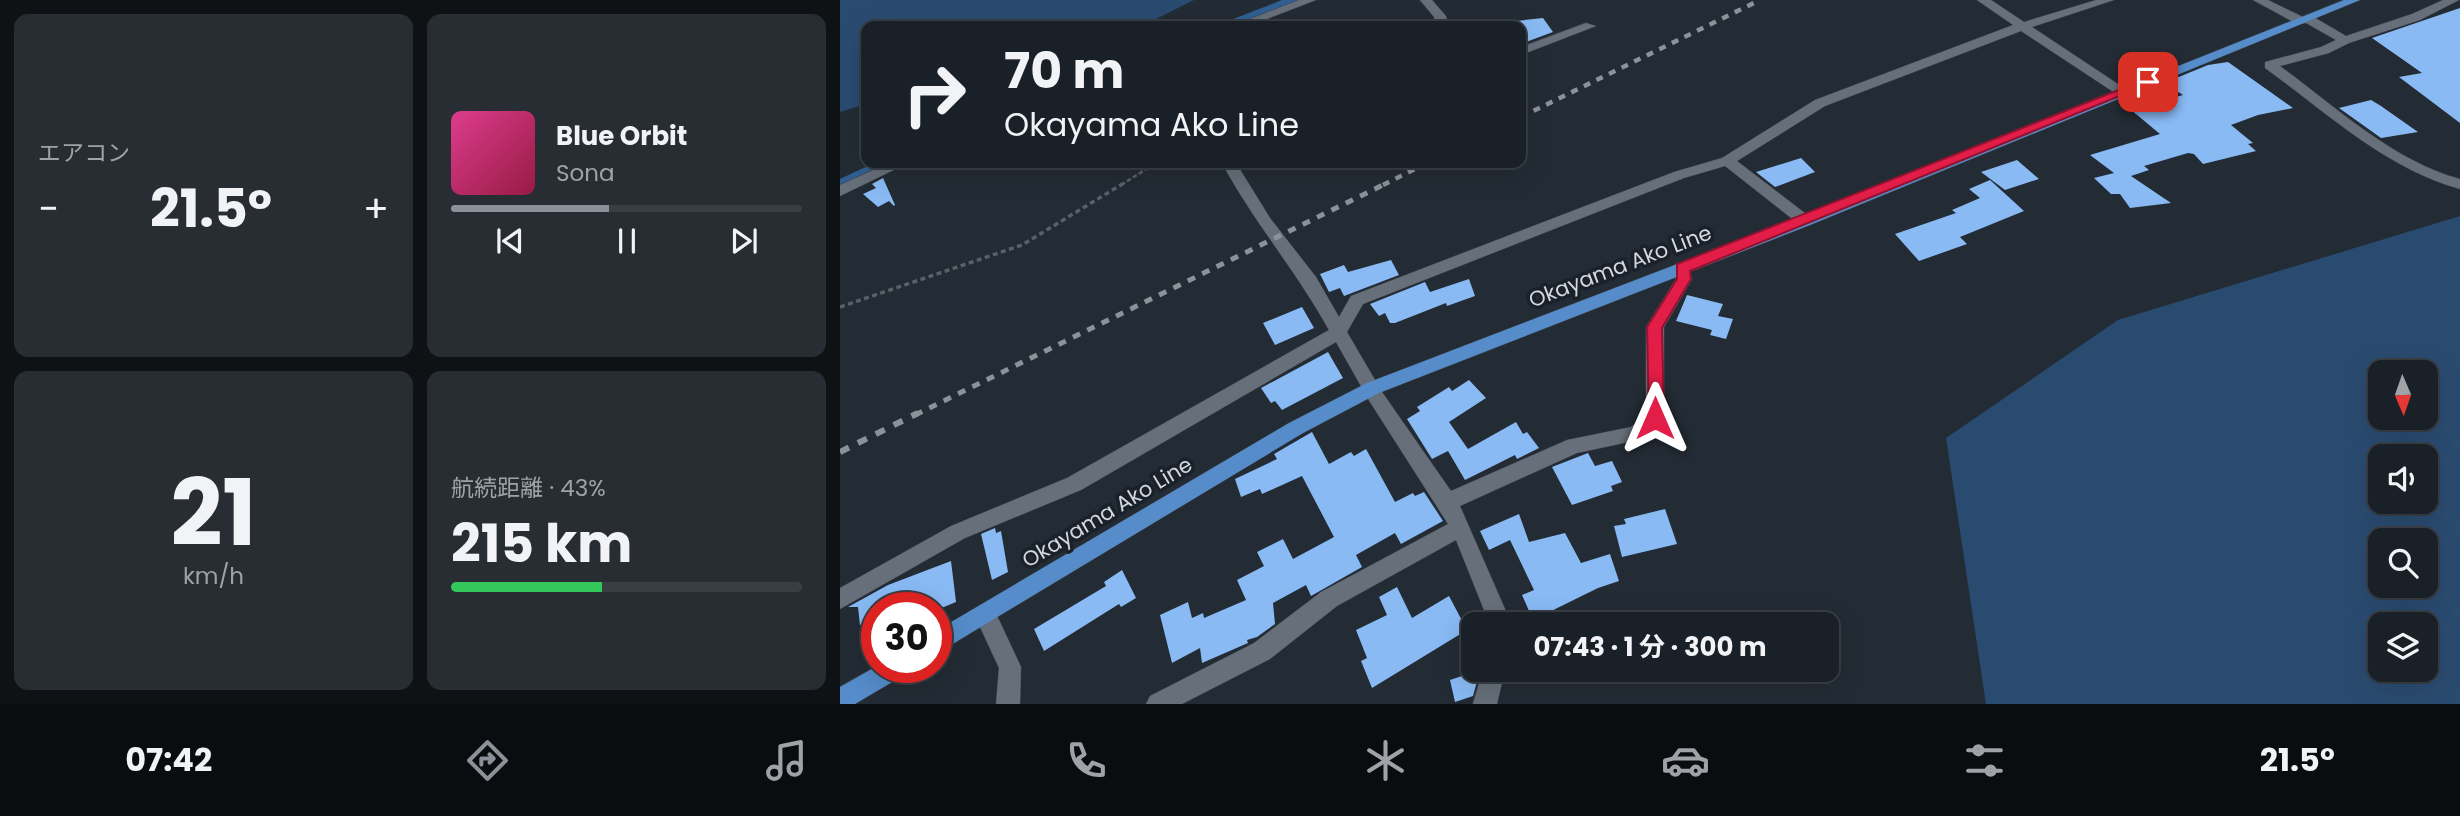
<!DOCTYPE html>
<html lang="ja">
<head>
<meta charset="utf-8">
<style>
	body { margin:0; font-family:Poppins,"Noto Sans JP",sans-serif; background:#272d33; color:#f1f3f6; height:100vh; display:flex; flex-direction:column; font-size:26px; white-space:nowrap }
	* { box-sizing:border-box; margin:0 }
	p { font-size:23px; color:#9fa3a7 }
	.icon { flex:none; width:38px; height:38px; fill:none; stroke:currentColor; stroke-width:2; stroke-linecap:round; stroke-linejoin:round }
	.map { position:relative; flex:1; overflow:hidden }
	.panel { display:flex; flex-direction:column; gap:14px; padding:14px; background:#0e1215; width:840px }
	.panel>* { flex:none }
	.hud { position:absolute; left:21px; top:21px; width:665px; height:147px; border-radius:14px; box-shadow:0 7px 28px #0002,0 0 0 2px #383e44; background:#1a2027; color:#f1f3f6; overflow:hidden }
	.needle { width:46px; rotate:178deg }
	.tools { position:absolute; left:1528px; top:360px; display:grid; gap:14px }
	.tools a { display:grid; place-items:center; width:70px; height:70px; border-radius:14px; background:#1a2027; box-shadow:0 7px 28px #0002,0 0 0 2px #383e44; font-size:35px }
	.speed { position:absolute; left:21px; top:592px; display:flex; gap:14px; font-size:35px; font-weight:700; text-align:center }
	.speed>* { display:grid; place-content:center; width:91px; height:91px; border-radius:50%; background:#1a2027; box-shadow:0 7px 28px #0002,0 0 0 2px #383e44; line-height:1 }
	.speed .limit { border:10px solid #d22; background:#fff; color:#111 }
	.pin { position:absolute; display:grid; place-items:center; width:60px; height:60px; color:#fff; margin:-30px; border-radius:14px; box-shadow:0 4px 10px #0006 }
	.me { position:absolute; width:77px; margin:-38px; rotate:0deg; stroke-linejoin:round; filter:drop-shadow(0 0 5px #0008) }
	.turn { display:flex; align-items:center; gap:24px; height:147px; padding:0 28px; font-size:32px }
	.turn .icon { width:91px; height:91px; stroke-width:2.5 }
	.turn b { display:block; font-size:49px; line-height:60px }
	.big { font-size:52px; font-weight:700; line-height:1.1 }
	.panel .tile { flex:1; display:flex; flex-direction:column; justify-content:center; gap:10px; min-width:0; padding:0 24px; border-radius:14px; background:#272d33 }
	.panel .dial { align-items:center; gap:0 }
	.dial b { font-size:91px; line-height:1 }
	.song { display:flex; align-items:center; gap:21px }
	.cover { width:84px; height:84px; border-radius:10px; background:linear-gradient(135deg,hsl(330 70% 55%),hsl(340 70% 35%)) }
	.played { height:7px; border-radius:4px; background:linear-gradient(90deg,#8c9099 45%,#383e44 45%) }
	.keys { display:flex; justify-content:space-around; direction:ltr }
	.heat { display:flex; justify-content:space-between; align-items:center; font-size:38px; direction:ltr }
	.charge { height:10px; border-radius:5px; background:linear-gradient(90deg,#34c759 43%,#383e44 0) }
	.panel .tiles { flex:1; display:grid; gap:14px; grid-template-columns:repeat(2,1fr) }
	.trip { position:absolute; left:621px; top:612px; width:378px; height:70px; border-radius:14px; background:#1a2027; box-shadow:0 7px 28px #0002,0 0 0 2px #383e44; font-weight:700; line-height:70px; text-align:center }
	.dock { display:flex; height:112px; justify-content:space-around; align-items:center; background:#0a0d10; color:#9fa3a7 }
	.dock .icon { width:49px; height:49px }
	.dock .on { color:#8c9099 }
	.dock b { font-size:32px; color:#f1f3f6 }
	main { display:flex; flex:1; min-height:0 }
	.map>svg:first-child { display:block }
	.green { fill:#2a4b70; fill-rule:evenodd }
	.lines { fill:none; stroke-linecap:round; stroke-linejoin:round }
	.canal { fill:#315f93; fill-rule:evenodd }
	.building { fill:#89baf4 }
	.minor-casing { stroke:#3f464e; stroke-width:1 }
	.primary-casing { stroke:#3f464e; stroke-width:1 }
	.path-far1 { stroke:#596068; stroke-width:2.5; stroke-dasharray:4.5 2.5; stroke-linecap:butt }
	.path { stroke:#596068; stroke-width:3.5; stroke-dasharray:5 3.5; stroke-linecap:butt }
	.minor { fill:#666f7a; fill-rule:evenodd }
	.primary { fill:#558cc9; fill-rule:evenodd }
	.rail-far2 { stroke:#8b9299; stroke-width:4.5; stroke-dasharray:7 7; stroke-linecap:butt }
	.rail-far1 { stroke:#8b9299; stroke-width:5; stroke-dasharray:8 8; stroke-linecap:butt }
	.rail { stroke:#8b9299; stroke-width:6; stroke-dasharray:10 10; stroke-linecap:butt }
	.route { fill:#e11d48; stroke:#92132f; stroke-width:2 }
	.labels { text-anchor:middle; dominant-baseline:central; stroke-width:7; stroke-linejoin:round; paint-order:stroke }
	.street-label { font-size:21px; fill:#d2d8de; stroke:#1a212a }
</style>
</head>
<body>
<main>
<section class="panel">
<div class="tiles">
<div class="tile"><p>エアコン</p>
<div class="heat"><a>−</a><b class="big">21.5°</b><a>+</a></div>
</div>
<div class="tile">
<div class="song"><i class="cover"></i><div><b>Blue Orbit</b><p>Sona</p></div></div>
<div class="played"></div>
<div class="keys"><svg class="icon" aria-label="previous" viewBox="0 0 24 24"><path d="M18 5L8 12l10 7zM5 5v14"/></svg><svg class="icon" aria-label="pause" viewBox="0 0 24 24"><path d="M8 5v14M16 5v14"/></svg><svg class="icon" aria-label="next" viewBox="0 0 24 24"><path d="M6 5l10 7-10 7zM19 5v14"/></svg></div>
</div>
<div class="tile dial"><b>21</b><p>km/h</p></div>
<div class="tile"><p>航続距離 · 43%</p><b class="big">215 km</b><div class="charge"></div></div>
</div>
</section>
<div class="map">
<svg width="1620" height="704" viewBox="0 0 1620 704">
	<rect width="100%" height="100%" fill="#232b34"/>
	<g class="green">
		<path d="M0,0h354l-52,26h-276v78l-26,8z"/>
		<path d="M1620,216v488h-474l-40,-266 172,-118zM1540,373h46v45h-46zM1540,457h46v45h-46zM1540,541h46v45h-46zM1540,625h46v45h-46z"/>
	</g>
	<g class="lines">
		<g class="canal">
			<path d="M442,0h23l-68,26h-22z"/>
			<path d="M34,163h24l-58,30v-14z"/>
		</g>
	</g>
	<g class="building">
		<path d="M1620,8v115l-61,-46 23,-4 -50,-35z"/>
		<path d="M703,18l10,14 -27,10 -5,-5v-11h-10l-4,-4z"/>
		<path d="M1305,52l24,15 -20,8 -6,-4 -5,2 -19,-11z"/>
		<path d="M1388,62l65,46 -35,7 -27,10 22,18 -5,1 8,7 -53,13 -9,-10 -6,-1 -44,13 5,4 -18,6 40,27 -41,5 -10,-14h-9l-17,-16 20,-5 -24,-18 70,-21 -30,-25 53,-14 -19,-12 44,-18z"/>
		<path d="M1531,100l10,6 37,26 -37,6 -42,-30z"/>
		<path d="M961,158l14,14 -40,15 -19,-15z"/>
		<path d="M1177,160l22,19 -34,11 -24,-18z"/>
		<path d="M43,178l12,27 -1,1 -5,-5 -11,6 -15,-13 13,-6 -4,-4z"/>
		<path d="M1150,180l34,31 -64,26 7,7 -48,17 -24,-27 61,-21 -4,-3 28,-12 -11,-9z"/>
		<path d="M551,260l8,15 -55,21 -4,-8 -11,4 -9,-18 24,-9 4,7z"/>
		<path d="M629,279l6,17 -28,10 -1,-3 -51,20h-5l-5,-10 -6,3 -9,-12 55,-22 5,10z"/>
		<path d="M847,295l36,9 -5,12 15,3 -7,20 -16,-4 2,-5 -36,-9z"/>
		<path d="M462,307l12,21 -39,17 -12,-22z"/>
		<path d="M488,352l15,26 -61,32 -7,-9 -4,2 -10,-15z"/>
		<path d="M629,380l17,18 -37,24 19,27 48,-27 7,12 4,-2 12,16 -22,11 -2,-4 -50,25 -17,-29 -16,8 -25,-40 13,-8 -3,-4 32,-20 3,4z"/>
		<path d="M472,432l17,32 22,-12 3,4 12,-7 29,53 18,-9 2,3 9,-4 19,29 -42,23 -6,-11 -39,22 6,12 -51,29 -5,-11 -33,18 2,21 -18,13 -10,3 1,3 -46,20 -2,-15 -28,15 -12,-48 28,-13 4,16 11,-5 1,5 42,-18 -9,-20 27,-14 -7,-14 26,-13 10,20 41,-22 -32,-61 -40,18 -2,-5 -19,8 -6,-18 42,-20 -3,-5z"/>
		<path d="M748,453l7,13 17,-5 10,21 -11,4 2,5 -41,14 -20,-38z"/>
		<path d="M825,509l12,35 -55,13 -8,-31 12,-2 -2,-5z"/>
		<path d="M679,514l10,28 36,-9 16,30 29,-9 9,27 -21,7 -65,32 -11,-25 12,-5 -24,-50 -21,10 -9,-19z"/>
		<path d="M155,528l1,5 5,-2 7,41 -16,8 -11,-46z"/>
		<path d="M111,561l5,41 -12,5h-67v10l-17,8 -2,-18h-10l40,-22z"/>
		<path d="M282,570l14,28 -15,9 -2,-3 -75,47 -10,-22 72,-43 -2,-4z"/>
		<path d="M557,587l15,31 37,-22 18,34 -95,58 -11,-27 6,-3 -11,-28 31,-15 -8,-18z"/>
		<path d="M640,670l-7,26 -18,6 -5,-22z"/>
	</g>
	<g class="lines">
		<g class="minor-casing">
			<g id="minor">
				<path d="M459,0h17l-67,26h-17z"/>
				<path d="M580,0h12l14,16 2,10h-12l-2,-9z"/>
				<path d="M1137,0h14l33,22 72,-22h18l-82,27 98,65 -7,4 -5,-1 -97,-64 -196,75 -88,55 73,56 3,4 -3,4h-10l-75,-59 -41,12 -321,126 -16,28 35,60 69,99 116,-51 64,-13 15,-12v-88l30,-48 -2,-11 2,-4h12l4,15 -28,48v91l-21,21 -66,14 -117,53 52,119h-22l-34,-85 -119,66 -67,53 -88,45h-36l4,-8 104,-53 67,-51 127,-68 -78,-122 -34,-60 -255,148 -116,48 -125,71v-21l111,-62 116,-48 262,-148c-32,-58 -76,-109 -107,-167h14l34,55 46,59 23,40 12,-21 323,-124 48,-14 93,-58 198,-75z"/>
				<path d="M1413,0h15l35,17 9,-1 34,20 66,-22 31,-14h16l-39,20 -71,23 -20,10 -49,13c55,40 113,95 180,113v10c-74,-20 -134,-77 -195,-121v-6l56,-15 15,-7 -30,-17 -9,1z"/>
				<path d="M746,23l10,3 -75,29v-8z"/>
				<path d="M49,163h19l-68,33v-11z"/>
				<path d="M145,604l8,3 28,60 -1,37h-24l3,-36 -25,-54 3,-7z"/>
				<path d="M643,670h22l-8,34h-24z"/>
			</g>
		</g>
		<g class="primary-casing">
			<g id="primary">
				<path d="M1504,0h16l-550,225 -431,168 -76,40 -367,221v-23l353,-208 78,-40 433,-166z"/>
				<path d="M37,666l30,1 -3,8 -49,29h-15v-17z"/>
			</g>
		</g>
		<path class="path-far1" d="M281,185l35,-22"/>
		<path class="path" d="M0,307l182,-62 102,-62"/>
		<use href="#minor" class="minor"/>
		<use href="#primary" class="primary"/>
		<g class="rail-far2">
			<path d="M681,117l239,-117"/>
			<path d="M543,185l44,-22"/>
		</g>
		<path class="rail-far1" d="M75,415l472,-232"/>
		<path class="rail" d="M0,452l78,-39"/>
	</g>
	<path class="route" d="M1304,80l10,2 -464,189 1,8 -29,49 2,90 -3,5h-12l-2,-96 30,-48v-15z"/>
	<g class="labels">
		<g class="street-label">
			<text transform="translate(780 266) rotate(-21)">Okayama Ako Line</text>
			<text transform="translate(267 512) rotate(-31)">Okayama Ako Line</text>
		</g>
	</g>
</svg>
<div class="tools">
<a><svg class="needle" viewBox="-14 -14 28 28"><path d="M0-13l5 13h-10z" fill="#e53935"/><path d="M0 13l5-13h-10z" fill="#9fa3a7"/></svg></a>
<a><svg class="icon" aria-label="sound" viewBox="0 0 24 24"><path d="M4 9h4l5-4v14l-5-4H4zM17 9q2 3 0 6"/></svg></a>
<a><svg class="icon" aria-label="search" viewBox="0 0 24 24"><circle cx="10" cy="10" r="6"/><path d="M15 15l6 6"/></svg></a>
<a><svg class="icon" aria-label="layers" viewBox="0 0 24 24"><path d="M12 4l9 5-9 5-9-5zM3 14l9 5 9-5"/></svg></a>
</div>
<div class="speed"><div class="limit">30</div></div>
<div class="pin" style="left:1308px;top:82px;background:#d93025"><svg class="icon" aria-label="arrive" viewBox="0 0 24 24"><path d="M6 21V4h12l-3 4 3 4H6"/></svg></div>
<svg class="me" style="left:815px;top:418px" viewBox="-20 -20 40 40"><path d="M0-17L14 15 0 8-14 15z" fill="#e11d48" stroke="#fff" stroke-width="4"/></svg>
<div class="trip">07:43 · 1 分 · 300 m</div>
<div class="hud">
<div class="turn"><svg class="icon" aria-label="right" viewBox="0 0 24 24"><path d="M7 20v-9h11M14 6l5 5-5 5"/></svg><div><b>70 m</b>Okayama Ako Line</div></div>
</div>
</div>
</main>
<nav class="dock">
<b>07:42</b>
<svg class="icon on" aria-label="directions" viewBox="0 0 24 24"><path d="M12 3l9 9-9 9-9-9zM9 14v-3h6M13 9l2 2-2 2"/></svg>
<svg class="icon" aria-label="music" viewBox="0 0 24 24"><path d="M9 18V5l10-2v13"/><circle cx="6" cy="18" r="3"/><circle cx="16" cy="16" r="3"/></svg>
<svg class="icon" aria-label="phone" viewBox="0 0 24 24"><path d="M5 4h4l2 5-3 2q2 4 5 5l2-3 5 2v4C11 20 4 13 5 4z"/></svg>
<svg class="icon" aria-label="climate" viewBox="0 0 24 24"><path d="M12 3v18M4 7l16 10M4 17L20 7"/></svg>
<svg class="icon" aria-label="car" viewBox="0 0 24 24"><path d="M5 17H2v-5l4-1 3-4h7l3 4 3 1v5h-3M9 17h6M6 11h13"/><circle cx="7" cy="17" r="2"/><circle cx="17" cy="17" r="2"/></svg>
<svg class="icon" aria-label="filters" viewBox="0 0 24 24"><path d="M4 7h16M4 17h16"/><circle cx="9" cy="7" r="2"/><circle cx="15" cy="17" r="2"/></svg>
<b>21.5°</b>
</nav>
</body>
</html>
